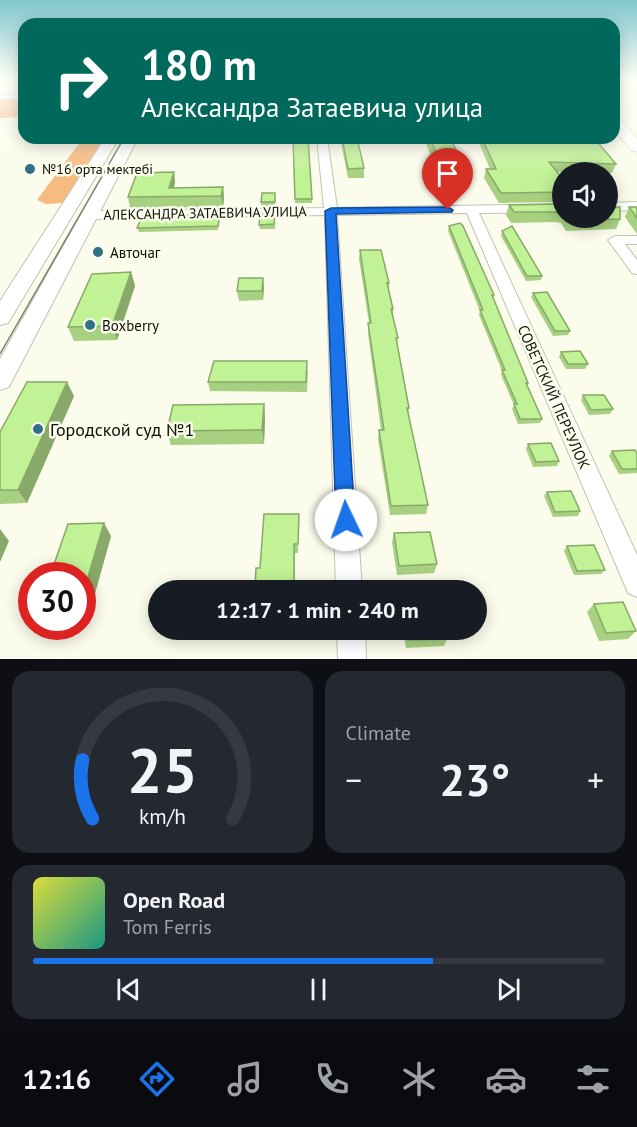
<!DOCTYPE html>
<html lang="en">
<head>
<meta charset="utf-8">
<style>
	body { margin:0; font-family:"PT Sans",sans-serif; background:#242831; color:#f1f3f6; height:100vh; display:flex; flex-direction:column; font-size:22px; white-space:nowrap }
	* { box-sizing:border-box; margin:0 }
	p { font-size:20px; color:#9ea1a6 }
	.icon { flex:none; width:33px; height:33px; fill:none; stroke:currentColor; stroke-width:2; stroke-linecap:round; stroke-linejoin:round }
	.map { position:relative; height:659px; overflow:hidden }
	.details { display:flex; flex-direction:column; gap:12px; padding:12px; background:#0d0f14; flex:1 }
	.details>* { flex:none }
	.hud { position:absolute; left:18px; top:18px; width:602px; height:126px; border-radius:18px; box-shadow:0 3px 15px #0003; background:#00695c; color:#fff; overflow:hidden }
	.fabs { position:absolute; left:552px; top:162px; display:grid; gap:12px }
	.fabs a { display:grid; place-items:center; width:66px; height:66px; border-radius:50%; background:#171b24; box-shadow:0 3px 15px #0003; font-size:30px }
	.speed { position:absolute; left:18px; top:562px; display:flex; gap:12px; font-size:30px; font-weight:700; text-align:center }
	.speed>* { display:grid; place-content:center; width:78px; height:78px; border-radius:50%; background:#171b24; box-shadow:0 3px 15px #0003; line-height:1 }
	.speed .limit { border:9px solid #d22; background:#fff; color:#111 }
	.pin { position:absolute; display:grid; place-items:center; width:51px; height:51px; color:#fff; margin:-62px -26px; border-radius:50% 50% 50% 0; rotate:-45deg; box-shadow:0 0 6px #0007 }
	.pin .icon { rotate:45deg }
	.me { position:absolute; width:66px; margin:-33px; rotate:357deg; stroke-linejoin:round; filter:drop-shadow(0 0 4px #0008) }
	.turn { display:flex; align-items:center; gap:21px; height:126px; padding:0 24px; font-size:27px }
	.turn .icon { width:78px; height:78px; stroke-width:2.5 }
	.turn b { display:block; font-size:42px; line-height:51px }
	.big { font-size:45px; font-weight:700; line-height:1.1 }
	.details .tile { flex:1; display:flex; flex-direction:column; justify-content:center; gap:9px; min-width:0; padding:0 21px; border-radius:18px; background:#242831 }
	.details .dial { align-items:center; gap:0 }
	.dial svg { height:156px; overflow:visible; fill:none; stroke:#363941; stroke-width:7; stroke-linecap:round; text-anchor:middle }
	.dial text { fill:#f1f3f6; stroke:none }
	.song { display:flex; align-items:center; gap:18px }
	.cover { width:72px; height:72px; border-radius:9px; background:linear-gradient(135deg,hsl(60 70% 55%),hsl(170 70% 35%)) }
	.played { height:6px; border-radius:3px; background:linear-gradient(90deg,#1a73e8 70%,#363941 70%) }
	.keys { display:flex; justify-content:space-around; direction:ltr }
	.heat { display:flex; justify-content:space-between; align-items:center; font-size:33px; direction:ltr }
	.details .tiles { flex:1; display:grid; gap:12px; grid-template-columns:1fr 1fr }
	.tile:last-child { grid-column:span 2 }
	.trip { position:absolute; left:148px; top:580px; width:339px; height:60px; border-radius:30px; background:#171b24; box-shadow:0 3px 15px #0003; font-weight:700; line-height:60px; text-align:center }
	.dock { display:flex; height:96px; justify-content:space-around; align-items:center; background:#090b0e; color:#9ea1a6 }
	.dock .icon { width:42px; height:42px }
	.dock .on { color:#1a73e8 }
	.dock b { font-size:27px; color:#f1f3f6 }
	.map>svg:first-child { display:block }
	.green { fill:#f7bb81 }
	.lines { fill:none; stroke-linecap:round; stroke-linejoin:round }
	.street-casing { stroke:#c2c2b2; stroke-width:2 }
	.secondary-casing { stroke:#c2c2b2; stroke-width:2 }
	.primary-casing { stroke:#c2c2b2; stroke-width:1 }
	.street { fill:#fff; fill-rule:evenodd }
	.secondary { fill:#fff; fill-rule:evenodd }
	.primary { fill:#fff; fill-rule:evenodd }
	.tram { stroke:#7e7e73; stroke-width:1.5 }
	.wall { fill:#a7d081 }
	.shaded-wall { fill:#88a969 }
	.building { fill:#c2f296; stroke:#88a969; stroke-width:1.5 }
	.route { fill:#1a73e8; stroke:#114b97; stroke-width:1.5 }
	.poi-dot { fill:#307185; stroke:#fbfceb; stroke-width:2 }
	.labels { text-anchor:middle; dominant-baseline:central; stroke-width:5; stroke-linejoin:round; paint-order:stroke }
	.far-poi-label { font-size:14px; fill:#0f0f0a; stroke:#fbfceb; text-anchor:start }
	.far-street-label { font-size:14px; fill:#0f0f0a; stroke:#fbfceb }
	.poi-label { font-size:15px; fill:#0f0f0a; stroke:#fbfceb; text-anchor:start }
	.street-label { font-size:15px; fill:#0f0f0a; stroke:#fbfceb }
	.near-poi-label { font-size:18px; fill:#0f0f0a; stroke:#fbfceb; text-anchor:start }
</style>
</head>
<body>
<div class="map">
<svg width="637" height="659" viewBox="0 0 637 659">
	<rect width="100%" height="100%" fill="#fbfceb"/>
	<g class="green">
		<path d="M24,99v18l-24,1v-18z"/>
		<path d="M83,138h21l-41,65 -17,1 -9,-4z"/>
	</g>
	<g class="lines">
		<g class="street-casing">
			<g id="street">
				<path d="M24,94v4l-24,1v-4z"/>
				<path d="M317,138h10l10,70 225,-4v8l-83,1 158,342v42l-9,-4 -161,-380 -130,2 25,376h-26l-11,-376 -235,4 -6,-4 6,-4 234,-3z"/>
				<path d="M637,202v8l-29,1v-8z"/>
				<path d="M615,236h22v8h-12l12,16v14l-5,-1 -24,-33z"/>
				<path d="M337,630h28l1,29h-28z"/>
			</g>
		</g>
		<g class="secondary-casing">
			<g id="secondary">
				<path d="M105,138h14l-111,185 -8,2v-24z"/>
				<path d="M124,138h14l-126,243 -3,6 -9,3v-31z"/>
			</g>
		</g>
		<g class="primary-casing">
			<path id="primary" d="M614,117l5,1 18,20v14l-6,-2 -17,-21z"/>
		</g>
		<use href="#street" class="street"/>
		<use href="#secondary" class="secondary"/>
		<use href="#primary" class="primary"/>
		<path class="tram" d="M0,354l124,-216"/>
	</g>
	<g class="wall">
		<path d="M293,138h15l4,65h-17z"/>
		<path d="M340,138h17l7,30v10h-16z"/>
		<path d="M426,138h24l14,27 -2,12h-23l-14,-36z"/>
		<path d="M477,138h21l2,2 42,1 1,-3h51l22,26 -4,9 -54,-1 4,6v24l-63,1 -15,-25 2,-9h4z"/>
		<path d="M174,172l1,10 -1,6 49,-1 1,11 -1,9 -93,1 -2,-11z"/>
		<path d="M275,193v13l-14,1v-5z"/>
		<path d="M562,204v14h46l12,1 -4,10 -50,2 -5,-8 -5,-1 -45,1 -5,-8 3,-10z"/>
		<path d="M629,207h8v27l-12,-17z"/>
		<path d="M275,214v15h-15l-1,-4z"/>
		<path d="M220,219l-2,11 -79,2 -2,-4z"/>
		<path d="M449,226l45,69 -1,3 35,85 -1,3 15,33 -2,4 -22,1 -6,-15 2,-4 -13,-30 1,-4 -23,-56 1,-4 -32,-80z"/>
		<path d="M502,231l40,45 -1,4 -15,1 -25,-45z"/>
		<path d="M360,250l29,33v6l4,20v7l5,22 -1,6 12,64 -1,6 20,91 -2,9 -36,1 -12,-76 1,-9h2l-13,-97 1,-10 -10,-64z"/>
		<path d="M131,272l4,14 -18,54 -43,1 -6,-14z"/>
		<path d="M264,287l-1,13 -24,1 -2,-10z"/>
		<path d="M533,293l37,38 -2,4 -15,1 -22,-39z"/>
		<path d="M561,352l27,12 -3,5h-19l-7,-12z"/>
		<path d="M308,371l-1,21 -97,-1 -2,-9z"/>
		<path d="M583,395l30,14 -3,5 -21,1 -8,-15z"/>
		<path d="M74,396l-47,107 -27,1v-72z"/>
		<path d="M264,404l1,14 -1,26 -93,1 -4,-14z"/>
		<path d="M528,444l31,17 -2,5 -24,1 -7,-18z"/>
		<path d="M612,451l25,2v20l-18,1 -10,-18z"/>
		<path d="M547,492l33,19 -2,5 -25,1 -9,-21z"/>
		<path d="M299,523l-1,30h-3v38h-40l5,-23z"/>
		<path d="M394,533l43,31 -3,9 -37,2 -5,-33z"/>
		<path d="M111,536l-24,86 -5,1v-47z"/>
		<path d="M567,546l38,24 -4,4 -27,1 -10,-24z"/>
		<path d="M594,604l42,27 -8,8 -29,2 -12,-29z"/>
		<path d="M403,630h43l1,9 -3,7 -38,2z"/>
	</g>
	<g class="shaded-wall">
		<path d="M174,172l1,10 -3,15 -3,-9z"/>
		<path d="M223,187l1,11 -1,9 -2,-11z"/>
		<path d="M131,272l4,14 -18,54 -5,-14z"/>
		<path d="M263,278l1,9 -1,13 -1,-9z"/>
		<path d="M67,382l7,14 -47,107 -9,-13z"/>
		<path d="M264,404l1,14 -1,26 -2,-14z"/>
		<path d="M104,523l7,13 -24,86 -5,-6v-19z"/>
		<path d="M0,529l9,12 -9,21z"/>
	</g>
	<g class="building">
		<path d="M293,138h15l4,61h-17z"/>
		<path d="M342,138h15l7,30 -16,1z"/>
		<path d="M430,138h20l14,27h-23z"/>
		<path d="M482,138h16l2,2 51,1 -3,-3h46l22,26 -67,-2 13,16v14l-61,1 -15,-24h10z"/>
		<path d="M174,172l-5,16 54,-1 -2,9 -93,1 9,-24z"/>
		<path d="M262,193h13v9h-14z"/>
		<path d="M562,204v9l-3,-1h-45l-5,-7z"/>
		<path d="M608,207h12v12l-50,2 -3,-3h41z"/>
		<path d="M629,207h8v11z"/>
		<path d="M260,214h15l-1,10 -15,1z"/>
		<path d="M220,215l-2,11 -81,2 5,-12z"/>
		<path d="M460,223l3,3 31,69h-2l36,88h-2l16,36h-22l-6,-15h3l-15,-34h3l-25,-60h3l-34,-84z"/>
		<path d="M512,226l30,50h-15l-25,-45z"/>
		<path d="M360,250h21l8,33h-2l6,26h-2l7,29h-2l13,70h-2l21,97 -37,1 -12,-76h5l-16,-107h3z"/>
		<path d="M131,272l-19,54 -44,1 24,-53z"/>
		<path d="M239,278h24l-1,13h-25z"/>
		<path d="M547,292l23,39h-15l-22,-38z"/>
		<path d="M580,351l8,13h-20l-7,-12z"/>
		<path d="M214,361h93l-1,21h-98z"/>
		<path d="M27,382h40l-49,108h-18v-58z"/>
		<path d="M583,395h21l9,14 -22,1z"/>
		<path d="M264,404l-2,26 -95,1 6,-26z"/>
		<path d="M551,443l8,18 -23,1 -8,-18z"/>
		<path d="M635,450l2,3v16h-15l-10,-18z"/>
		<path d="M571,491l9,20 -25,1 -8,-20z"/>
		<path d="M264,514h35l-1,30h-4v47h-39l1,-23h4z"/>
		<path d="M104,523l-22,74v-21h-32l18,-52z"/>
		<path d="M430,532l7,32 -38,2 -5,-33z"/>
		<path d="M594,545l11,25 -28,1 -10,-25z"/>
		<path d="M623,602l13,29 -30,2 -12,-29z"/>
		<path d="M407,630h39l1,9 -39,1z"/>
	</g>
	<linearGradient id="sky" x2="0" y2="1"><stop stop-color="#80c7cd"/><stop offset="0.46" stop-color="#fdfef6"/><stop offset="1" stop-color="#fdfef6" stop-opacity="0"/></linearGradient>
	<rect width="637" height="171" fill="url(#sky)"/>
	<path class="route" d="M448,207l5,3 -1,2 -116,2 19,306 -3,6 -6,3 -7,-3 -3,-6 -11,-309 6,-3z"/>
	<g class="poi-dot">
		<circle cx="30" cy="169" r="6"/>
		<circle cx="98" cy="252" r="6"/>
		<circle cx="90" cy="325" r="6"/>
		<circle cx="38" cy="429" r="6"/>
	</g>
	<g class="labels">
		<g class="far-poi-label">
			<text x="42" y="169">№16 орта мектебі</text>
		</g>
		<g class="far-street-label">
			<text transform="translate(205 213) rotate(-1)">АЛЕКСАНДРА ЗАТАЕВИЧА УЛИЦА</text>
		</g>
		<g class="poi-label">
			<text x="110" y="252">Авточаг</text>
			<text x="102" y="325">Boxberry</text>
		</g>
		<g class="street-label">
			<text transform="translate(554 397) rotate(66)">СОВЕТСКИЙ ПЕРЕУЛОК</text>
		</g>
		<g class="near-poi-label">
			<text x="50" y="429">Городской суд №1</text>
		</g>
	</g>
</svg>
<div class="fabs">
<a><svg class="icon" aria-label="sound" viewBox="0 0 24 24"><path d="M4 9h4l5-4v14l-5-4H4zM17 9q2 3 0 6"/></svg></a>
</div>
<div class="speed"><div class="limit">30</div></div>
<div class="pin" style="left:448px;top:210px;background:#d93025"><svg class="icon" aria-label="arrive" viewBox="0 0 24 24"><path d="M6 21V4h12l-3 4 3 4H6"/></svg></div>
<svg class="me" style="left:346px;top:520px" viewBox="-20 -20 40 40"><circle r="19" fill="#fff"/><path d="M0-13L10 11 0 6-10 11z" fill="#1a73e8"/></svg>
<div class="trip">12:17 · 1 min · 240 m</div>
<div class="hud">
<div class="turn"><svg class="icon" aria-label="right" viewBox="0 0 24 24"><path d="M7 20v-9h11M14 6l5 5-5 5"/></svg><div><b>180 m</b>Александра Затаевича улица</div></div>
</div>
</div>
<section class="details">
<div class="tiles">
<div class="tile dial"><svg viewBox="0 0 100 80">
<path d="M14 69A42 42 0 1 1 86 69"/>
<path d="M14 69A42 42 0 0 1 9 39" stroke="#1a73e8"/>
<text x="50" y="56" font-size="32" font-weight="700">25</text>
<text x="50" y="72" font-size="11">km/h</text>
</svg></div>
<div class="tile"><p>Climate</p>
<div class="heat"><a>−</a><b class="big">23°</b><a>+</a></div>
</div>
<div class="tile">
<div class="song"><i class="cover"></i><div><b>Open Road</b><p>Tom Ferris</p></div></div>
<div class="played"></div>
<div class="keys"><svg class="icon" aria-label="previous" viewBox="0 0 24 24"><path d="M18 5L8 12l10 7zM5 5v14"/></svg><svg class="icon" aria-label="pause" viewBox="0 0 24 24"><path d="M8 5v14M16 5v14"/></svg><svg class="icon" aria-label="next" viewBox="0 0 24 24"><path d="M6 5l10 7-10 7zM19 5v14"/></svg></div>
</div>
</div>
</section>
<nav class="dock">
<b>12:16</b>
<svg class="icon on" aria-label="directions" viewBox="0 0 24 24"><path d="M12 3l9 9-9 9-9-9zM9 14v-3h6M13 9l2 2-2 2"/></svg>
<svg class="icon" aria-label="music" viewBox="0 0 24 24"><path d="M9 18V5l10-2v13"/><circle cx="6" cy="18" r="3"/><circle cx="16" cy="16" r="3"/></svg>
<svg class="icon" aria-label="phone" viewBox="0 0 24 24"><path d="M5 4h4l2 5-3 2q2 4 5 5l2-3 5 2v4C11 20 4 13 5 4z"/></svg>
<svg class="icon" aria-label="climate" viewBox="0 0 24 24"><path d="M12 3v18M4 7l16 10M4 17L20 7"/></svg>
<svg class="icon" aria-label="car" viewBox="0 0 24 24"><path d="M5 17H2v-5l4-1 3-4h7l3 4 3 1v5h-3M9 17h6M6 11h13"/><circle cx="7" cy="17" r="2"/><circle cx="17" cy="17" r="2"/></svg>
<svg class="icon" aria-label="filters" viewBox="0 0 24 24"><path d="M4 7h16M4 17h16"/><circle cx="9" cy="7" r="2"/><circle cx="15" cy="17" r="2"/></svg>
</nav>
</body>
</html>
